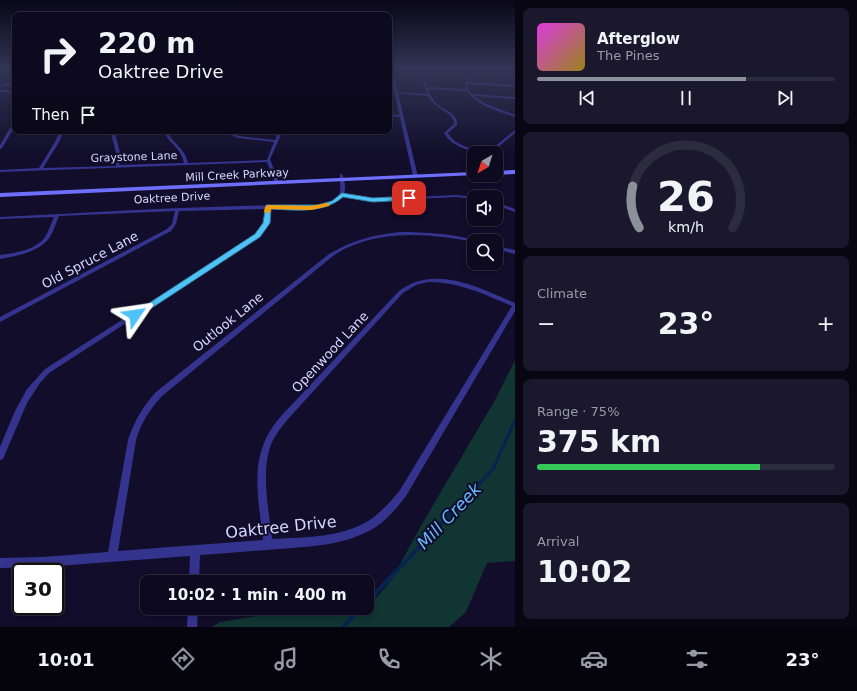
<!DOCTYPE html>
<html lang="en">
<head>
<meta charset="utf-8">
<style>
	body { margin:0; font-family:"DejaVu Sans",sans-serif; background:#1b182d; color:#f1f3f6; height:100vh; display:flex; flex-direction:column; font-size:15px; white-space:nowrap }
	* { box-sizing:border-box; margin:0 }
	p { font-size:13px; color:#9a9aa5 }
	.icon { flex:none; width:22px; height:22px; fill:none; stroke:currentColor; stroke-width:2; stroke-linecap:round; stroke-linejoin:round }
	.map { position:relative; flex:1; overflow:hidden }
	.sheet { display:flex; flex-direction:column; gap:8px; padding:8px; background:#070612; width:342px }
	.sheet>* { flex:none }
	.hud { position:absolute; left:12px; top:12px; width:380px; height:122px; border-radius:8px; box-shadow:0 2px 6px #0003,0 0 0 1px #2d2b3e; background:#0d0a20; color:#f1f3f6; overflow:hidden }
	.needle { width:26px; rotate:219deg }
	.fabs { position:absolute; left:467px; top:146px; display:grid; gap:8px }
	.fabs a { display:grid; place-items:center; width:36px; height:36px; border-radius:8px; background:#0d0a20; box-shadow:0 2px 6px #0003,0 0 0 1px #2d2b3e; font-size:20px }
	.speed { position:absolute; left:12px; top:563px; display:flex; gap:8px; font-size:20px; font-weight:700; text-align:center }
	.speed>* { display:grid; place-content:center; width:52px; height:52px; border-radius:50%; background:#0d0a20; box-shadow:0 2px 6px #0003,0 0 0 1px #2d2b3e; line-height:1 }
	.speed .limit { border:2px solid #111; border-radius:6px; background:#fff; color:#111 }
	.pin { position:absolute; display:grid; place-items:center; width:34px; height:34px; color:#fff; margin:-17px; border-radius:8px; box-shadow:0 2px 6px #0006 }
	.me { position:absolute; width:44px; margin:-22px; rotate:58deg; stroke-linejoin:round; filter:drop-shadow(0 0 3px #0008) }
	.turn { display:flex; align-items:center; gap:14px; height:84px; padding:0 20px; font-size:18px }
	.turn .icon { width:52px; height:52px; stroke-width:2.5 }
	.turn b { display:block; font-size:28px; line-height:34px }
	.then { display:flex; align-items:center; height:38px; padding:0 20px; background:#0003; gap:8px; font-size:15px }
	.big { font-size:30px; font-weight:800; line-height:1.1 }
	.sheet .widget { flex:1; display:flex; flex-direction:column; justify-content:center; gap:6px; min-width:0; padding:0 14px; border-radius:8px; background:#1b182d }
	.sheet .dial { align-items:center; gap:0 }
	.dial svg { height:104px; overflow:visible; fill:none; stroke:#2d2b3e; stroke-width:7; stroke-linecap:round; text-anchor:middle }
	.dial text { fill:#f1f3f6; stroke:none }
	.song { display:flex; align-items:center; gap:12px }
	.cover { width:48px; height:48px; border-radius:6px; background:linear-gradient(135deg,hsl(300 70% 55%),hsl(50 70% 35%)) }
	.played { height:4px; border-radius:2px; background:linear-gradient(90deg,#8c9099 70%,#2d2b3e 70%) }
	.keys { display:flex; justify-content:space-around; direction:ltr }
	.heat { display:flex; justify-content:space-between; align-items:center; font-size:22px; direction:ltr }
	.charge { height:6px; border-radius:3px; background:linear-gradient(90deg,#34c759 75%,#2d2b3e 0) }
	.trip { position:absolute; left:140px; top:575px; width:234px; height:40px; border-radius:8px; background:#0d0a20; box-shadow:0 2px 6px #0003,0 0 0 1px #2d2b3e; font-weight:800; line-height:40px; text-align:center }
	.dock { display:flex; height:64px; justify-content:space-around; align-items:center; background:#05040d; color:#9a9aa5 }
	.dock .icon { width:28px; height:28px }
	.dock .selected { color:#8c9099 }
	.dock b { font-size:18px; color:#f1f3f6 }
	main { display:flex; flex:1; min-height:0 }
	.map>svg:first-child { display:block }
	.green { fill:#103532 }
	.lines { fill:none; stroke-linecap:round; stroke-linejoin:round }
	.stream-far2 { stroke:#072450; stroke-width:1 }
	.stream-far1 { stroke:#072450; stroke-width:3 }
	.stream { stroke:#072450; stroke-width:4 }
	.minor { fill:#34348e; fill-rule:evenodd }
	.tertiary { fill:#34348e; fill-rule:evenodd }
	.secondary { fill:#6e6fff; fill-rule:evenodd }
	.route { fill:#4fc3f7; stroke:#337fa1 }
	.slow { fill:#f59e0b }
	.labels { text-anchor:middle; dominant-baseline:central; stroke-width:4; stroke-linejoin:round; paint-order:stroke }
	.far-street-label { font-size:11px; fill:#dad7ff; stroke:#110d2a }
	.street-label { font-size:13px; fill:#dad7ff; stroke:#110d2a }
	.near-street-label { font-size:16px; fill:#dad7ff; stroke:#110d2a }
	.near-water-label { font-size:17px; font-style:italic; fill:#65bdff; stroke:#110d2a }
</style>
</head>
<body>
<main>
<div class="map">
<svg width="515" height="627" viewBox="0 0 515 627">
	<rect width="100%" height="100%" fill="#110d2a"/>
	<path class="green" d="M515,360v201l-28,2 -21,49 -17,15h-237l8,-5 86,-14h61v-9l10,-2 15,-18 30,-55 73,-124z"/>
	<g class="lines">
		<path class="stream-far2" d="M0,74l15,-4"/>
		<path class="stream-far1" d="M479,484l14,-15 22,-49"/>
		<g class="stream">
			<path d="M367,602l113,-119"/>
			<path d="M343,627l18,-19"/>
		</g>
		<g class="minor">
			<path d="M9,68h5l-14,4v-2z"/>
			<path d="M429,68h2l2,3 -8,9 2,7 39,2 -1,-6 13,-15h2l-12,14 47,3v2l-48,-3 1,5 4,5 43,3v2l-41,-3 12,8 29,11v2c-17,-6 -38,-11 -48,-26l-40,-2c3,6 6,11 11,16 8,6 20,8 19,20l-9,8c7,14 27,16 40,19l27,-22v3l-24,20c-16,0 -39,-5 -47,-20l10,-9c0,-10 -11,-12 -17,-18 -4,-3 -7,-6 -9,-10l-33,-3 1,-1 31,2 -4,-14 8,-9z"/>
			<path d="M515,76v4l-1,-1v-2z"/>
			<path d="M15,81v2l-15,4v-2z"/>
			<path d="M0,90l15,1v2l-15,-1z"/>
			<path d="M389,114l12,1 1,1 -1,1 -12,-1z"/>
			<path d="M15,122v4l-13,22 -2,1v-4l13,-22z"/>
			<path d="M60,131h4l-5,11 -16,26 73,-2c3,-13 -4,-23 -5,-35h4c1,12 8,22 4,34l65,-2c-3,-15 -14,-19 -21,-32h4c6,13 18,17 21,32l79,-3 7,-18 -36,-4 -17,-7h5l13,5 36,4 2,-5v-4h4v4l-11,24 9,24 -2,1 -2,-1 -8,-21 -267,10v-2l39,-2 16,-26z"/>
			<path d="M340,174h2c3,7 4,13 2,20l29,5 83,-4 19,2h-1v2l-18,-2 -83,4 -31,-5c-14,19 -51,14 -72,13l-2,14 -9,14 -210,136 -9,10 -13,20 -24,56 -3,1v-13l15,-36 12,-22 18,-20 210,-134 9,-12 2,-14 -87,2 -3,13 -5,7 -171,91v-5l167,-88 5,-5 3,-13 -116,5c-3,7 -5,14 -9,21 -10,15 -33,19 -50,22v-4c15,-2 36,-5 45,-18 4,-6 6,-14 9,-20l-54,2v-2c80,-4 160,-9 240,-11 9,0 18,-1 27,0 20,1 44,5 63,-4 15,-7 9,-16 10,-28z"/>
			<path d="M496,202l19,7v3l-19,-7z"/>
			<path d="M401,232c25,0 50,2 75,8v1h-2v1c-41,-8 -86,-12 -125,5 -6,2 -11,6 -16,9l-171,140c-12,13 -21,27 -26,44l-18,111 145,-11c-3,-29 -11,-66 0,-94 4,-12 11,-22 19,-31l117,-124c4,-3 9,-6 14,-8 34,-13 71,7 102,20v8l-109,185c-9,12 -19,24 -32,32 -30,18 -62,18 -95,21 -26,2 -53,4 -79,6l-1,27h-10l1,-26 -147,11 -43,1v-10l43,-1 65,-5 20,-112c6,-18 15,-34 28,-48l173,-138c25,-14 43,-19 72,-22zM428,282c5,0 11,0 16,1 24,3 46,14 68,23l-112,184c-8,10 -16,19 -26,27 -29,21 -67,20 -102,22 -3,-29 -12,-69 0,-97 4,-8 10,-16 16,-23l115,-126 13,-8z"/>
			<path d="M496,246l19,4v4l-19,-5z"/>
			<path d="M188,608h10l-1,19h-10z"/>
		</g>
		<path class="tertiary" d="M389,68h3l26,109 -5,-1z"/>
		<g class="secondary">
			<path d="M515,170v4l-19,1v-4z"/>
			<path d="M474,172v3h2l-476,22v-4z"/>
		</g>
	</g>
	<linearGradient id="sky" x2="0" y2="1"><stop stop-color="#090717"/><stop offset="0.44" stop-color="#323555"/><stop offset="1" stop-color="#323555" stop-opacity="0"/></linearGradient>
	<rect width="515" height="156" fill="url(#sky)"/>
	<path class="route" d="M342,193l31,5 36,-2 3,2 -3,2 -36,2 -30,-5c-20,17 -48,13 -72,12l-1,14 -10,14 -122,80h-6l-1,-2 124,-81 8,-11 3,-18h52l14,-4z"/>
	<path class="slow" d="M327,203l3,2 -1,1 -18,4 -40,-1 -1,4 -6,-1 1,-5 3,-2 43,1z"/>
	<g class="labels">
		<g class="far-street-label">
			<text transform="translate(134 157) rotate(-2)">Graystone Lane</text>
			<text transform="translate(237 175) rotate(-3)">Mill Creek Parkway</text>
			<text transform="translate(172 198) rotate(-3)">Oaktree Drive</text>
		</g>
		<g class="street-label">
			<text transform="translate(90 260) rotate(-28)">Old Spruce Lane</text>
			<text transform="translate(228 322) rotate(-39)">Outlook Lane</text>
			<text transform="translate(330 352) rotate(-47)">Openwood Lane</text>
		</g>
		<g class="near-street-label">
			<text transform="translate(281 527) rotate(-6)">Oaktree Drive</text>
		</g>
		<g class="near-water-label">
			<text transform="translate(449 516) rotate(-46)">Mill Creek</text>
		</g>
	</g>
</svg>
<div class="fabs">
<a><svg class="needle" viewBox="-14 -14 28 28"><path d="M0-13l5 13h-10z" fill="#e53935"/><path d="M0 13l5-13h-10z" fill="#9a9aa5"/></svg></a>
<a><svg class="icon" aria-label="sound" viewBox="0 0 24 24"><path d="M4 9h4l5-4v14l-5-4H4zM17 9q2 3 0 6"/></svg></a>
<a><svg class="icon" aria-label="search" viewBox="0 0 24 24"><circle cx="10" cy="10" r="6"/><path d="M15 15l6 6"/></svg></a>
</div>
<div class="speed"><div class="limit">30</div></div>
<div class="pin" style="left:409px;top:198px;background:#d93025"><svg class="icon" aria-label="arrive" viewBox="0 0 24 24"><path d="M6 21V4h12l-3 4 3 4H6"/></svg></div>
<svg class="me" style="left:135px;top:315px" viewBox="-20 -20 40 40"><path d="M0-17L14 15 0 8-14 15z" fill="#4fc3f7" stroke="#fff" stroke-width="4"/></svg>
<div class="trip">10:02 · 1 min · 400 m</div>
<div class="hud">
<div class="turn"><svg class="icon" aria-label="right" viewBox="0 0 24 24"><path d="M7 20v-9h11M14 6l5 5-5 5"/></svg><div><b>220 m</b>Oaktree Drive</div></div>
<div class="then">Then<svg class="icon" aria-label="arrive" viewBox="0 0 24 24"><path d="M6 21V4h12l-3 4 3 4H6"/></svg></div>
</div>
</div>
<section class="sheet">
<div class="widget">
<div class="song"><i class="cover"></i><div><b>Afterglow</b><p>The Pines</p></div></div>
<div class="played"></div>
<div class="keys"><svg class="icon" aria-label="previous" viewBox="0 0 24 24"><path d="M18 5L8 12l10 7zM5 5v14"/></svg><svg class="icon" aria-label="pause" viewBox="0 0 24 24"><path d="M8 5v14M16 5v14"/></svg><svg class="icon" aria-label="next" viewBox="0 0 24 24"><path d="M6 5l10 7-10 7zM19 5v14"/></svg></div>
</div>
<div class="widget dial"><svg viewBox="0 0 100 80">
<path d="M14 69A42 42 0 1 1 86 69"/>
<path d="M14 69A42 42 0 0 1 9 37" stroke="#8c9099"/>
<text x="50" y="56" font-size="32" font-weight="700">26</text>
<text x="50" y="72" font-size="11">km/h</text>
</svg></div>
<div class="widget"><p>Climate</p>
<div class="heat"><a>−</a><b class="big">23°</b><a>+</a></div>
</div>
<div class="widget"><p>Range · 75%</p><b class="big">375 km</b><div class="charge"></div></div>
<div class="widget"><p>Arrival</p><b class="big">10:02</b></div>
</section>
</main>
<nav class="dock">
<b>10:01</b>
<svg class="icon selected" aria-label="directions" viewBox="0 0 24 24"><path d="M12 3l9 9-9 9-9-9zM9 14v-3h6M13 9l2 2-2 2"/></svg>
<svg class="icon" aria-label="music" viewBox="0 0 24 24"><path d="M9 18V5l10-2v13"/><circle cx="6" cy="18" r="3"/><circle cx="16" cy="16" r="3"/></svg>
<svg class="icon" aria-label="phone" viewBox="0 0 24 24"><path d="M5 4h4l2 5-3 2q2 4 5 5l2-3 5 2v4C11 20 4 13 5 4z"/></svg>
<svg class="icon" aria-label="climate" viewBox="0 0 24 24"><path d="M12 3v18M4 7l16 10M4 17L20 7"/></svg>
<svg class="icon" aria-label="car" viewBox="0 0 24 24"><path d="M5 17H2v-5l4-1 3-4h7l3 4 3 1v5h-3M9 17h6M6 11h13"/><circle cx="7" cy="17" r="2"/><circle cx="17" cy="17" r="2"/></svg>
<svg class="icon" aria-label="filters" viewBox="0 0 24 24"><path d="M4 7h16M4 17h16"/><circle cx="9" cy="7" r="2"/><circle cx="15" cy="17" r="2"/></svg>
<b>23°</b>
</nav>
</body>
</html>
